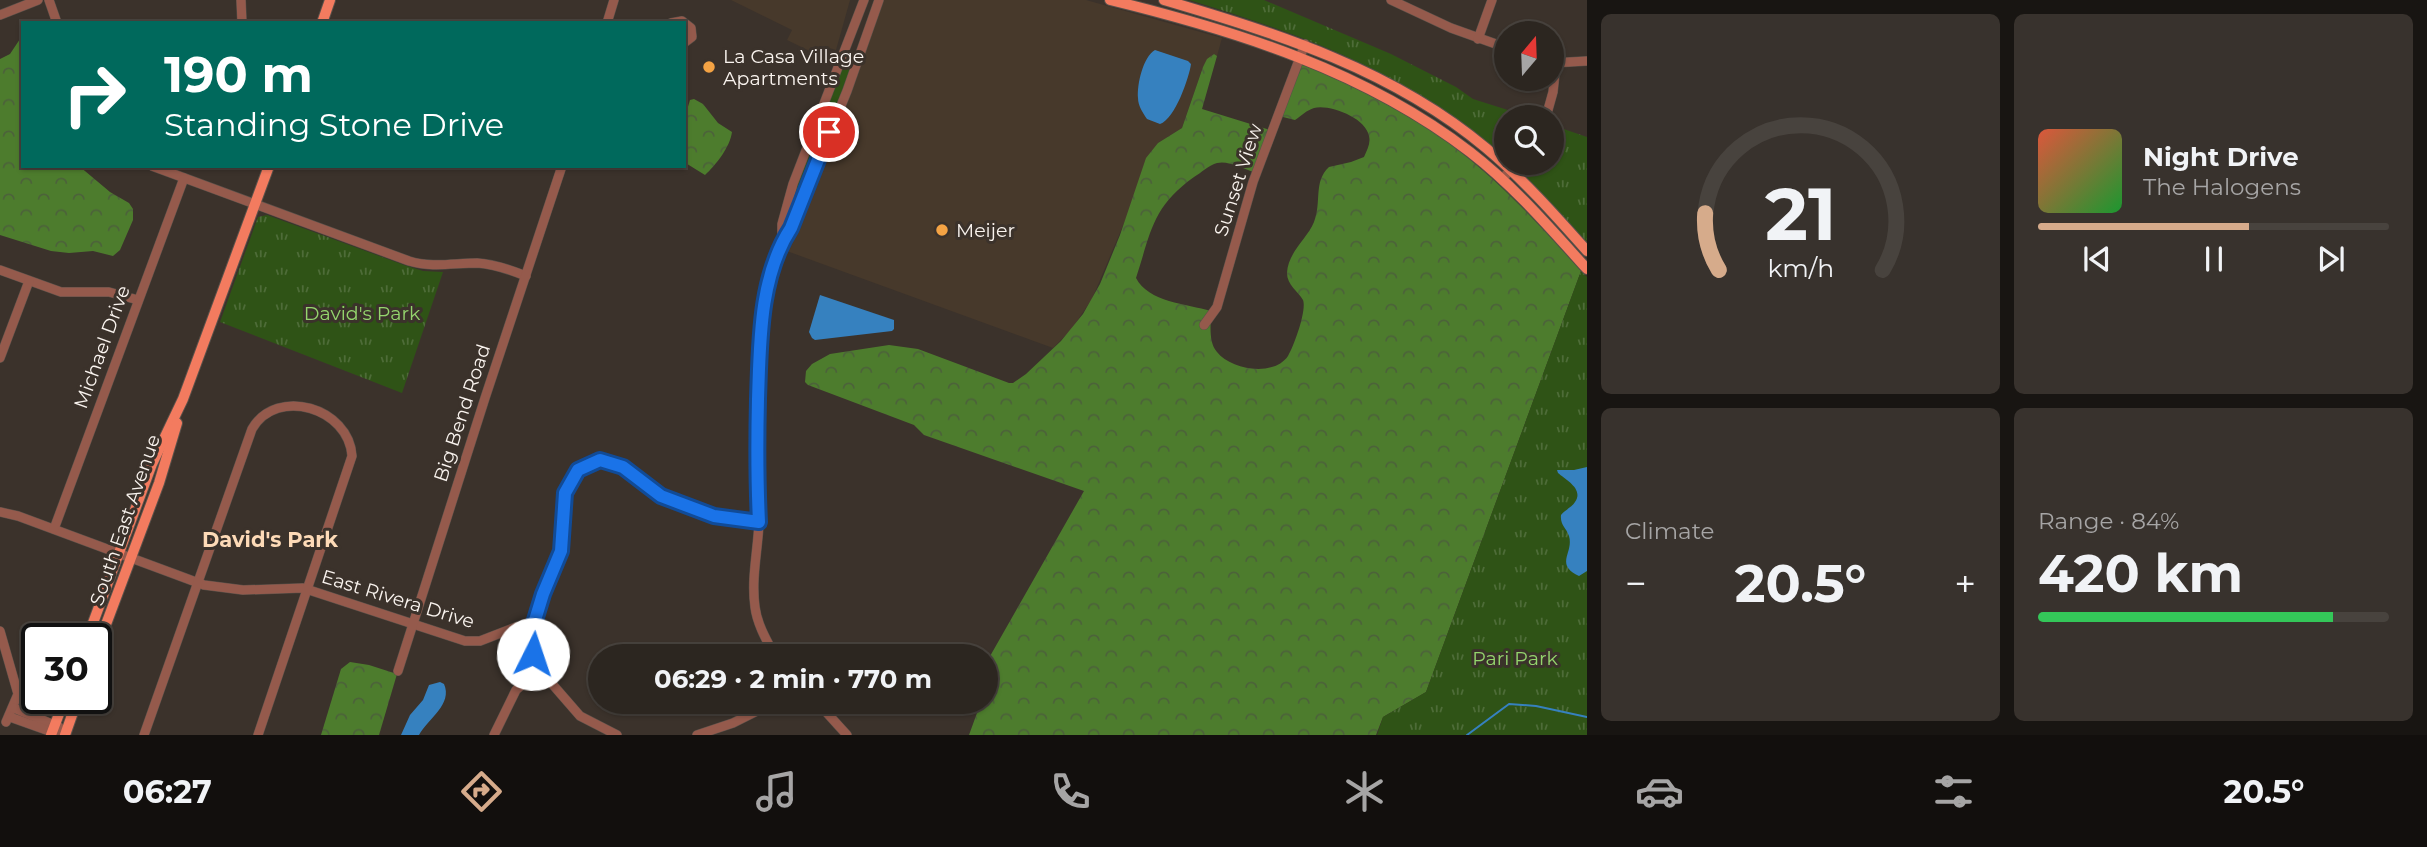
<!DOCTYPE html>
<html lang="en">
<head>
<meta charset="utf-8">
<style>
	body { margin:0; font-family:Montserrat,sans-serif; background:#38322d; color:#f1f3f6; height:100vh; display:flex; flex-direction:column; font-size:26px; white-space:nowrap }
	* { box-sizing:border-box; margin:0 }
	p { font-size:23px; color:#a6a5a5 }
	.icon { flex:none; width:38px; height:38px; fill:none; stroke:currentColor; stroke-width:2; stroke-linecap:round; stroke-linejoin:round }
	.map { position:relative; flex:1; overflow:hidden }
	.drawer { display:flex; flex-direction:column; gap:14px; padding:14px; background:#181512; width:840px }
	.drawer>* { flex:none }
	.guide { position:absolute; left:21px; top:21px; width:665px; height:147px; border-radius:0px; box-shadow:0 2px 5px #0004,0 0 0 2px #48433e; background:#00695c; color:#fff; overflow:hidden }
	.needle { width:46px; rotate:19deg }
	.buttons { position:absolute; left:1494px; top:21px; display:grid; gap:14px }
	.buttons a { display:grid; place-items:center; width:70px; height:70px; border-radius:50%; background:#2c2620; box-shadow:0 2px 5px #0004,0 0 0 2px #48433e; font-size:35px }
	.speed { position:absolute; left:21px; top:623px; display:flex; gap:14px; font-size:35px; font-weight:700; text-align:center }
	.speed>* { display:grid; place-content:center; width:91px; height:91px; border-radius:50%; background:#2c2620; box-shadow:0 2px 5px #0004,0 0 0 2px #48433e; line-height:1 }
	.speed .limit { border:4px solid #111; border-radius:10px; background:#fff; color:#111 }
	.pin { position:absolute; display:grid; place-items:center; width:60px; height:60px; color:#fff; margin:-30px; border:4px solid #fff; border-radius:50%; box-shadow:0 2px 7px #0007 }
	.me { position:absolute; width:77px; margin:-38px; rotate:4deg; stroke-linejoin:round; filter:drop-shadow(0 0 5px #0008) }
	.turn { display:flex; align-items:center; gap:24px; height:147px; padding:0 28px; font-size:32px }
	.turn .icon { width:91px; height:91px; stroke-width:2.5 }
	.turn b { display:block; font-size:49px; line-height:60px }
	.big { font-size:52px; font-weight:700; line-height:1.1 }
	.drawer .widget { flex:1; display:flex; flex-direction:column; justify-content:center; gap:10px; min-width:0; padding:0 24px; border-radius:10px; background:#38322d }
	.drawer .dial { align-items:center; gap:0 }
	.dial svg { height:182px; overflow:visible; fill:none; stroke:#48433e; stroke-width:7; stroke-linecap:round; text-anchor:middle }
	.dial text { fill:#f1f3f6; stroke:none }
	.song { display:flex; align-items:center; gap:21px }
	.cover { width:84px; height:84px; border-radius:10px; background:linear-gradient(135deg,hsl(10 70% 55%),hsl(130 70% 35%)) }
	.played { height:7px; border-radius:4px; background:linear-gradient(90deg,#d6ab8b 60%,#48433e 60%) }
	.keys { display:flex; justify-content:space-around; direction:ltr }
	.heat { display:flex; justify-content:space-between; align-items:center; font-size:38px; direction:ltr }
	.charge { height:10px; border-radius:5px; background:linear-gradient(90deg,#34c759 84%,#48433e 0) }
	.drawer .tiles { flex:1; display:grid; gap:14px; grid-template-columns:repeat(2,1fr) }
	.trip { position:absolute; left:588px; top:644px; width:410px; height:70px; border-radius:35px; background:#2c2620; box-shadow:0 2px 5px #0004,0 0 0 2px #48433e; font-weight:700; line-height:70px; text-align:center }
	.dock { display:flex; height:112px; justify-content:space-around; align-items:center; background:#120f0d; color:#a6a5a5 }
	.dock .icon { width:49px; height:49px }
	.dock .active { color:#d6ab8b }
	.dock b { font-size:32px; color:#f1f3f6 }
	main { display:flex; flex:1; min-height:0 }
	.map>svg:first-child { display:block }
	.commercial { fill:#47392b }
	.green { fill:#2f5316 }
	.forest { fill:url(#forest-crowns) }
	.park { fill:url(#park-tufts) }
	.water { fill:#3681bf }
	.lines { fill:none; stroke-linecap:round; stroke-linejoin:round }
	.stream { stroke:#3681bf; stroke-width:2 }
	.minor-casing { stroke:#5a514a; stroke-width:10 }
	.major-casing { stroke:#5a514a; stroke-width:12 }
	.minor { stroke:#955a4c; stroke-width:9 }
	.major { stroke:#f37b5f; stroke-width:10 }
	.route-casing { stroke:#114b97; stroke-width:18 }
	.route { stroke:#1a73e8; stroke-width:12 }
	.poi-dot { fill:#f4a344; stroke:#3b322b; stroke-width:2.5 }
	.labels { text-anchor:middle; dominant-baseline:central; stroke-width:6; stroke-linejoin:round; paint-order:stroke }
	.poi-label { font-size:19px; fill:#faf4ef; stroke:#3b322b; text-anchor:start }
	.street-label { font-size:19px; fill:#faf4ef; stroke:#3b322b }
	.park-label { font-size:19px; fill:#94d56d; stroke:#3b322b }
	.neighbourhood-label { font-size:21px; font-weight:bold; fill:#fddab7; stroke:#3b322b }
</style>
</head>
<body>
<main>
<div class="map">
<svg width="1587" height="735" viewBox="0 0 1587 735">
	<defs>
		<pattern id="forest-crowns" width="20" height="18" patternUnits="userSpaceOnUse" patternTransform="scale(1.75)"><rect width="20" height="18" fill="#4d7c2d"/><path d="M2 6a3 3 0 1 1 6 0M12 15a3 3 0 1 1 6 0" fill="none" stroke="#4c623a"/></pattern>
		<pattern id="park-tufts" width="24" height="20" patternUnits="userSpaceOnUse" patternTransform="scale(1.75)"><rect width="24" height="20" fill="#2f5316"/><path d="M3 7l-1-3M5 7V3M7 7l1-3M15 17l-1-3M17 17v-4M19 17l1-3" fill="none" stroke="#4e6c38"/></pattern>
	</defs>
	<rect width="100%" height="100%" fill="#3b322b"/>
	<g class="commercial">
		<path d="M731,0h119l-14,50 -7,-2 -5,10 -37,-18 5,-10z"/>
		<path d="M879,0h207l136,38 -5,18 -3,-2 -11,13 -21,61 -24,15 -66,156 -21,31 -18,18 -269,-98z"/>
	</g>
	<path class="green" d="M844,54l14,5 -76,183v-18z"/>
	<g class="forest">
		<path d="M20,39l3,1v126h56l31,26 19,11 4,6v11l-13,30 -7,6 -20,-5 -24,2 -18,-2 -51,-16v-176l10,-5z"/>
		<path d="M1214,54l3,2 -15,53 68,21 -16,42c-10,-3 -26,-12 -37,-9 -8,2 -16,10 -23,14 -42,30 -43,55 -58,101 12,24 51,26 75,33 0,12 -3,31 6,41 14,18 57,25 71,4 6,-10 19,-46 15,-56 -5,-9 -16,-15 -16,-27 1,-21 20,-34 27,-51 8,-20 -1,-40 15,-55l22,-5 13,-5c3,-7 7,-14 5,-21 -3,-18 -39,-32 -55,-28 -7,2 -13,8 -19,12l-12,-3 -2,-4 21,-48 8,1c42,20 84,40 123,66 57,38 103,89 148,139l-155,421 -43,25 -7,18h-407l12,-33h4v-37l99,-174 -160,-56 -10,-10 -106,-40 -3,-3 1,-11 6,-7 18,-10 59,-9 29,4 91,34h4l13,-9 35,-33 22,-27 17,-30 20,-49 26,-77 12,-15 24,-15 21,-61 4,-8z"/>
		<path d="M694,99l9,5 15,19 14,9c-2,15 -16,33 -27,43l-21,-13v-42l6,-20z"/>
		<path d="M350,662l19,3 28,9 -18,61h-58l20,-66z"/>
	</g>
	<g class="park">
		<path d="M1189,0h75l127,54 65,33 17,12 57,18h-23v42c-38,-30 -76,-59 -119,-82 -63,-34 -131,-56 -199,-77z"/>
		<path d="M1552,125l35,12v105l-67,-72 4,-7h28z"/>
		<path d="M267,215l137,50 19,6 20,1 -41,121 -182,-71 38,-105z"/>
		<path d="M1581,271l6,6v458h-210l6,-18 43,-25z"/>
	</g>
	<g class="water">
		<path d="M1155,50l33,11 3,3c-2,14 -16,55 -31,60l-13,-5c-4,-6 -9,-13 -9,-21 -1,-14 5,-41 17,-48z"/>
		<path d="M820,295l74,25v9l-2,2 -77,9 -3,-2 -3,-6z"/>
		<path d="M1587,467v104l-8,5c-25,-12 -5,-23 -10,-40 -3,-9 -9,-11 -8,-21 4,-5 11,-8 14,-13 9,-13 -9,-22 -17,-29l-1,-3h17z"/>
		<path d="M440,682l4,2c9,20 -16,35 -25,51h-18l9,-20 13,-15 6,-15z"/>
	</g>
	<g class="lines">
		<path class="stream" d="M1467,735l42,-31 27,2 51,11"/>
		<g class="minor-casing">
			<g id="minor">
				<path d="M49,0l8,23"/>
				<path d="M241,0l1,23"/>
				<path d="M1391,0l60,28 56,20"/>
				<path d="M0,15l38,-15"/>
				<path d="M607,23l7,-23"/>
				<path d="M671,23l11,-2 9,7 1,9 -8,6"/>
				<path d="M1478,39l14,-39"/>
				<path d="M1552,63l35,-2"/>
				<path d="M1546,117l7,-25 3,-28"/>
				<path d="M152,166l257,95c23,7 45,2 68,2 17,1 34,7 49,13"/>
				<path d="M1502,179l15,-16"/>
				<path d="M782,240v-16l11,-40 71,-184"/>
				<path d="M0,270l61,22h48l29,8"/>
				<path d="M1204,325l13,-18 36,-125 52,-138"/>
				<path d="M0,358l29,-77"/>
				<path d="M0,512l18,4 186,69 39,5 60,-2 162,53h15l36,-14 16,3"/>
				<path d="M54,529l130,-351"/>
				<path d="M0,631l18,63 -12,28"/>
				<path d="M775,656c-8,-15 -18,-32 -20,-49 -4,-29 3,-57 4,-85 0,-18 -3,-36 -3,-54 0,-67 -2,-184 35,-240l56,-137 32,-91"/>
				<path d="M398,671l87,-273 77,-232"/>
				<path d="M817,702l30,33"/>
				<path d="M14,708l45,19"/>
				<path d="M10,717l42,15h14"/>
				<path d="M144,735l108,-306c25,-43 97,-21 100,27l-94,279"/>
				<path d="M494,735l22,-45 24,-20"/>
				<path d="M617,735l-37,-19 -40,-46 -7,-16 -1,-24 11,-36 18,-43 4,-58 13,-23 22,-10 23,7 38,29 53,20 45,6"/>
				<path d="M697,735l36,-12 42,-21"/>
			</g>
		</g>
		<g class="major-casing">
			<g id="major">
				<path d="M1110,0c127,31 255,71 360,152 44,34 80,76 117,117"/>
				<path d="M1164,0c115,34 229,70 322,148 37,31 69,67 101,103"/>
				<path d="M322,23l8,-23"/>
				<path d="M87,639l65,-175 31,-65 86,-233"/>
				<path d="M96,651l63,-168 18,-60"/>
				<path d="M51,735l14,-37"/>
				<path d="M65,735l13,-37"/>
			</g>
		</g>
		<use href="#minor" class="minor"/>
		<use href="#major" class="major"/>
	</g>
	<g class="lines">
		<g class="route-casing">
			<path id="route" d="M533,654l-1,-24 11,-36 18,-43 4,-58 13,-23 22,-10 23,7 38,29 53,20 45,6c-2,-41 -2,-82 -1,-123 2,-56 1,-122 33,-171l38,-96"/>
		</g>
		<use href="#route" class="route"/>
	</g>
	<g class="poi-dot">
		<circle cx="709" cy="67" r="7"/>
		<circle cx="942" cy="230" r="7"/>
	</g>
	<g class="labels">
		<g class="poi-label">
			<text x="723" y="56">La Casa Village<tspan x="723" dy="22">Apartments</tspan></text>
			<text x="956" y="230">Meijer</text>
		</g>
		<g class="street-label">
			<text transform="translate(1238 180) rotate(-72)">Sunset View</text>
			<text transform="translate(102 347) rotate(-70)">Michael Drive</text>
			<text transform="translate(462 413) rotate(-72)">Big Bend Road</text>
			<text transform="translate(125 520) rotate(-71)">South East Avenue</text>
			<text transform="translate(398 599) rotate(17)">East Rivera Drive</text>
		</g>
		<g class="park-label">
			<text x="362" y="313">David's Park</text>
			<text x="1515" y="658">Pari Park</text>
		</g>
		<g class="neighbourhood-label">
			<text x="270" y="539">David's Park</text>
		</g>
	</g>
</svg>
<div class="buttons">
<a><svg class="needle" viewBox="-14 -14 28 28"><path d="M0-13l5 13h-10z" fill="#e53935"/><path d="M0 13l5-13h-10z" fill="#a6a5a5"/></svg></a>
<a><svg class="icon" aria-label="search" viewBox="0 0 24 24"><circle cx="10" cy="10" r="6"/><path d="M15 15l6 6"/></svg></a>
</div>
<div class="speed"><div class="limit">30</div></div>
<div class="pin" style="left:829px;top:132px;background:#d93025"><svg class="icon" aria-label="arrive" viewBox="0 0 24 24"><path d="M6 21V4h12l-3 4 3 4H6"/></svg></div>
<svg class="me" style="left:533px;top:654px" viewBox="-20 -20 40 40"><circle r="19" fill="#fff"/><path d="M0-13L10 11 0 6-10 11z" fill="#1a73e8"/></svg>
<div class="trip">06:29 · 2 min · 770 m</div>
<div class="guide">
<div class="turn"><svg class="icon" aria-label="right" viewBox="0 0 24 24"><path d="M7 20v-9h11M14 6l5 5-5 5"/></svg><div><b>190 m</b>Standing Stone Drive</div></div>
</div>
</div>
<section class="drawer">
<div class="tiles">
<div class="widget dial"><svg viewBox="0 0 100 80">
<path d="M14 69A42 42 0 1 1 86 69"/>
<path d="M14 69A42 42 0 0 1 8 44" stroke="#d6ab8b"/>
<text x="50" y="56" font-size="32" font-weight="700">21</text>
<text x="50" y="72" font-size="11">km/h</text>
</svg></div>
<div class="widget">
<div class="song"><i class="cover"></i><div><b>Night Drive</b><p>The Halogens</p></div></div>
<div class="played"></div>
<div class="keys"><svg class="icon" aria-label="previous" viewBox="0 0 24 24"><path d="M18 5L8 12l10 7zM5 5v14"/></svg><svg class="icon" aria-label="pause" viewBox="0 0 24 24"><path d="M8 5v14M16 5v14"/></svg><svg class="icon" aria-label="next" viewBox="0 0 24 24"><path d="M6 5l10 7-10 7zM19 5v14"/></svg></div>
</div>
<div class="widget"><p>Climate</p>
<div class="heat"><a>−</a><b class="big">20.5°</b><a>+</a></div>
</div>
<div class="widget"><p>Range · 84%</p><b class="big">420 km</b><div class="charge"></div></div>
</div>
</section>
</main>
<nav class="dock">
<b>06:27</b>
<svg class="icon active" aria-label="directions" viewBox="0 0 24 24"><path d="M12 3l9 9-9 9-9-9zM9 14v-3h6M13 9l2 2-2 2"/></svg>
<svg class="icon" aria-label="music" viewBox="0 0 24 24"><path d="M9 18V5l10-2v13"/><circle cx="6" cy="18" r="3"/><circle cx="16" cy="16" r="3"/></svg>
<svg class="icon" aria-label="phone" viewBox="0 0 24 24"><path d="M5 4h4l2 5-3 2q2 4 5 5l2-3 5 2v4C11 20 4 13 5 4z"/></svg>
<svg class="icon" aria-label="climate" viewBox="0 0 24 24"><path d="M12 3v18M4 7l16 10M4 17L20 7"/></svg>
<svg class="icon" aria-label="car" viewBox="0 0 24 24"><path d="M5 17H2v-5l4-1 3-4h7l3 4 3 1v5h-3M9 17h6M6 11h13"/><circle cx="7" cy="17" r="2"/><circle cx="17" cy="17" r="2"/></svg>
<svg class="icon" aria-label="filters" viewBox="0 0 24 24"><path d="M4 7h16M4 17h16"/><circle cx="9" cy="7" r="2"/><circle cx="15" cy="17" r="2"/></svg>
<b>20.5°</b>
</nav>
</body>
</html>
